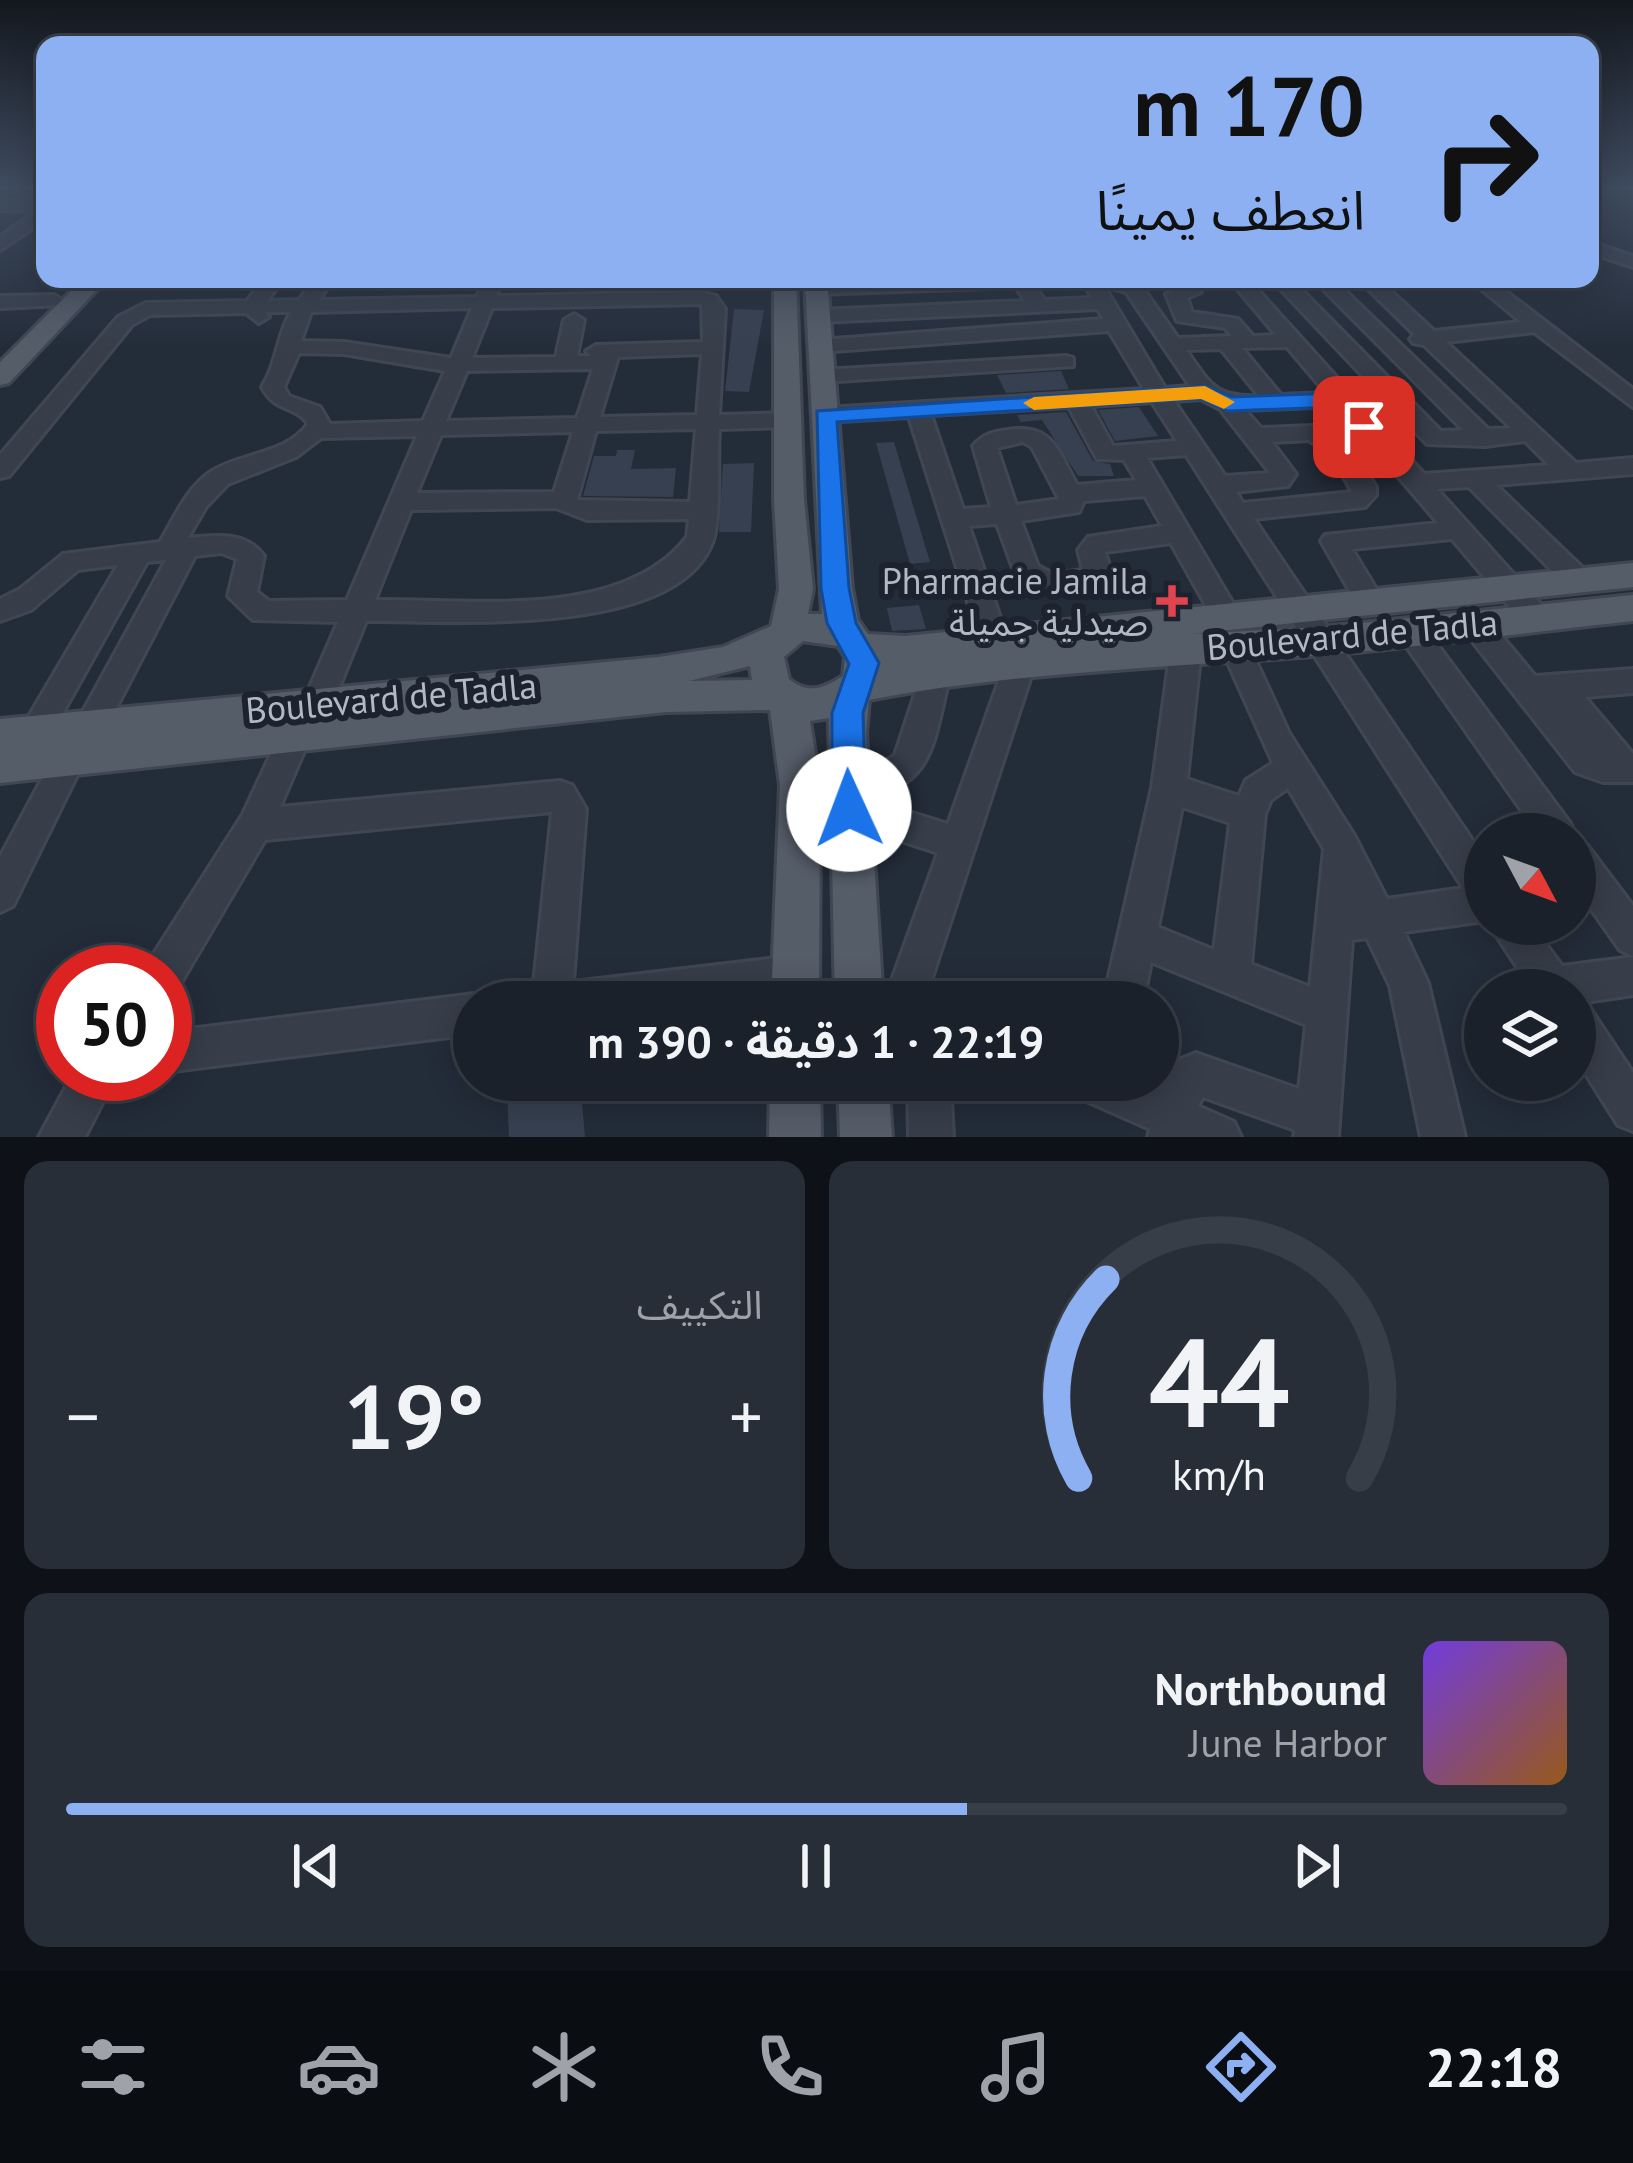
<!DOCTYPE html>
<html lang="ar">
<head>
<meta charset="utf-8">
<style>
	body { margin:0; font-family:"PT Sans","Noto Sans Arabic",sans-serif; background:#272e37; color:#f1f3f6; direction:rtl; height:100vh; display:flex; flex-direction:column; font-size:45px; white-space:nowrap }
	* { box-sizing:border-box; margin:0 }
	p { font-size:39px; color:#9fa3a9 }
	.icon { flex:none; width:66px; height:66px; fill:none; stroke:currentColor; stroke-width:2; stroke-linecap:round; stroke-linejoin:round }
	.map { position:relative; height:1137px; overflow:hidden; direction:ltr }
	.details { display:flex; flex-direction:column; gap:24px; padding:24px; background:#0e1218; flex:1 }
	.details>* { flex:none }
	.guide { position:absolute; left:36px; top:36px; width:1563px; height:252px; border-radius:24px; box-shadow:0 6px 30px #0003,0 0 0 3px #383e47; direction:rtl; background:#8cb0f1; color:#111; overflow:hidden }
	.needle { width:78px; rotate:131deg }
	.tools { position:absolute; left:1464px; top:813px; display:grid; gap:24px }
	.tools a { display:grid; place-items:center; width:132px; height:132px; border-radius:50%; background:#1a212b; box-shadow:0 6px 30px #0003,0 0 0 3px #383e47; font-size:60px }
	.speed { position:absolute; left:36px; top:945px; display:flex; gap:24px; font-size:60px; font-weight:700; text-align:center }
	.speed>* { display:grid; place-content:center; width:156px; height:156px; border-radius:50%; background:#1a212b; box-shadow:0 6px 30px #0003,0 0 0 3px #383e47; line-height:1 }
	.speed .limit { border:18px solid #d22; background:#fff; color:#111 }
	.pin { position:absolute; display:grid; place-items:center; width:102px; height:102px; color:#fff; margin:-51px; border-radius:24px; box-shadow:0 6px 18px #0006 }
	.me { position:absolute; width:132px; margin:-66px; rotate:358deg; stroke-linejoin:round; filter:drop-shadow(0 0 9px #0008) }
	.turn { display:flex; align-items:center; gap:42px; height:252px; padding:0 36px; font-size:54px }
	.turn .icon { width:156px; height:156px; stroke-width:2.5 }
	.turn b { display:block; font-size:84px; line-height:102px }
	.big { font-size:90px; font-weight:700; line-height:1.1 }
	.details .tile { flex:1; display:flex; flex-direction:column; justify-content:center; gap:18px; min-width:0; padding:0 42px; border-radius:24px; background:#272e37 }
	.details .dial { align-items:center; gap:0 }
	.dial svg { height:312px; overflow:visible; fill:none; stroke:#383e47; stroke-width:7; stroke-linecap:round; text-anchor:middle }
	.dial text { fill:#f1f3f6; stroke:none }
	.song { display:flex; align-items:center; gap:36px }
	.cover { width:144px; height:144px; border-radius:18px; background:linear-gradient(135deg,hsl(260 70% 55%),hsl(30 70% 35%)) }
	.played { height:12px; border-radius:6px; background:linear-gradient(90deg,#8cb0f1 60%,#383e47 60%) }
	.keys { display:flex; justify-content:space-around; direction:ltr }
	.heat { display:flex; justify-content:space-between; align-items:center; font-size:66px; direction:ltr }
	.details .tiles { flex:1; display:grid; gap:24px; grid-template-columns:1fr 1fr }
	.tile:last-child { grid-column:span 2 }
	.trip { position:absolute; left:453px; top:981px; width:726px; height:120px; border-radius:60px; background:#1a212b; box-shadow:0 6px 30px #0003,0 0 0 3px #383e47; font-weight:700; line-height:120px; text-align:center; direction:rtl }
	.menu { display:flex; height:192px; justify-content:space-around; align-items:center; background:#0a0d11; color:#9fa3a9 }
	.menu .icon { width:84px; height:84px }
	.menu .active { color:#8cb0f1 }
	.menu b { font-size:54px; color:#f1f3f6 }
	.map>svg:first-child { display:block }
	.building { fill:#364050 }
	.lines { fill:none; stroke-linecap:round; stroke-linejoin:round }
	.minor-casing { stroke:#404752; stroke-width:6 }
	.major-casing { stroke:#404752; stroke-width:6 }
	.minor { fill:#373e4a; fill-rule:evenodd }
	.major { fill:#555d69; fill-rule:evenodd }
	.route { fill:#1a73e8; stroke:#114b97; stroke-width:3 }
	.slow { fill:#f59e0b }
	.health-dot { fill:#e0444e; stroke:#1c232e; stroke-width:4.5 }
	.labels { text-anchor:middle; dominant-baseline:central; stroke-width:12; stroke-linejoin:round; paint-order:stroke }
	.poi-label { font-size:36px; fill:#b2b9c5; stroke:#1c232e; text-anchor:end }
	.street-label { font-size:36px; fill:#b2b9c5; stroke:#1c232e }
</style>
</head>
<body>
<div class="map">
<svg width="1633" height="1137" viewBox="0 0 1633 1137">
	<rect width="100%" height="100%" fill="#232c39"/>
	<g class="building">
		<path d="M734,309l30,1 -15,82 -24,-1z"/>
		<path d="M1061,371l8,18 -63,4 -9,-18z"/>
		<path d="M1139,407l19,29 -43,5 -17,-31z"/>
		<path d="M1066,412l27,49 17,3 4,12h-36l-36,-56 -21,2 -4,-7z"/>
		<path d="M894,442l36,120 -20,2 -34,-121z"/>
		<path d="M617,450h18l-4,19 45,-1 -3,29 -90,-1 11,-40h22z"/>
		<path d="M754,463l-3,69h-32l4,-68z"/>
		<path d="M919,605l7,24 -34,2 -5,-23z"/>
		<path d="M541,1080h39l5,57h-76l-2,-47z"/>
	</g>
	<g class="lines">
		<g class="minor-casing">
			<g id="minor">
				<path d="M0,200l45,1v19l-45,30v-13l36,-26 -36,-1z"/>
				<path d="M1590,242l43,14v11l-43,-14z"/>
				<path d="M160,279c-16,10 -58,11 -74,1z"/>
				<path d="M264,279h19l-16,22 32,-1 16,-21h18l-14,21 158,-3 8,-18h18l-7,17 203,-4 17,4 9,13 -6,106 68,-2 11,7 -11,7 -68,2c-2,27 2,87 -6,111 -34,100 -264,80 -347,81l-37,91 -11,4 -11,-4 -4,-9 35,-81 -85,-2 -25,-24 9,-37 -16,-6 -26,3 -94,181 -11,4 -11,-4 -5,-9 92,-168 -19,2 -100,179 -11,4 -11,-4 -5,-9 5,-9 93,-158 -40,5 -47,40 -31,11v-22l20,-10 43,-35 97,-12c15,-25 27,-55 52,-71 31,-19 73,-16 96,-47 -12,-19 -33,-11 -46,-37 16,-26 14,-50 29,-75h-25l3,5 -10,6 -13,-10 -96,2 -18,10 -123,151 -9,2v-23l118,-138 28,-14 101,-2zM702,304l1,38 -107,3 -10,6 5,5h-14l7,-36 -10,-6 -10,6 -8,37 -84,1 20,-50zM472,308l-21,50 -107,-16 -43,-1 10,-29zM299,353l45,1 101,17 -22,50 -93,3 -10,-17 -31,-11 -5,-9zM702,354l-5,61 -97,2 18,-60zM593,369l-16,49 -131,3 21,-50zM696,429l-6,73 -113,-2 19,-69zM573,432l-19,60 -137,1 24,-58zM417,436l-70,164 -78,1 -12,-9 7,-36c-18,-25 -48,-21 -76,-18l18,-31 22,-23 68,-27 25,-19zM556,508l31,12 102,-1 -2,18c-65,84 -216,62 -312,63l36,-90z"/>
				<path d="M913,279h118l13,21 48,-2 -10,-19h48l10,5 38,54 54,-2 -7,-8 -48,-7 -11,-27 25,-8 10,6 -14,6 5,14 46,7 15,17 23,-1 -47,-56h19l176,195 125,-9 -24,-24 -40,5 -58,-2 -156,-165h20l150,152 22,-1 -150,-151h20l155,150 23,-1 -87,-83 -11,-2 -3,-4 4,-5 -56,-55h20l56,52 87,-9 -52,-43h21l143,110v18l-99,-75 -88,10 130,121 57,-5v16l-137,11 94,90 4,7 -4,7h-20l-101,-102 -32,2 108,120 4,8 -4,8h-20l-73,-86 -100,10 32,53 -4,7h-20l-39,-68 4,-6 113,-12 -53,-62h-26l17,26v8l-11,12 -111,12 231,340v62l-81,11 24,51 37,154h-44l-31,-151 -23,-48 -15,2 -14,197h-44l1,-7 -92,-33 -5,9 36,16 7,15h-93l2,-8 -77,-34 -6,-15h70l23,10 21,-31 15,-6 103,36 7,-64 -155,-63 -8,40h-40l49,-214 19,-140 -6,-17 4,-8h20l12,25 -14,131 52,17 7,-16 27,-17 -53,-118 5,-8h20l44,96 65,102 33,64 76,-11 -277,-433 -39,3 94,159 -4,8h-20l-46,-82 -66,9 8,26 -4,7 -59,9 -33,-15 -20,-55 -28,2 39,115 -5,8h-20l-74,-232 -84,5 -11,-7 11,-7 319,-19 -35,-58 -289,21 -10,-6 10,-6 283,-21 -5,-10 -279,13 -10,-6 10,-6 206,-9 -9,-14 -199,7 -9,-6 9,-6zM1104,286l22,6 64,94 -25,2zM1287,347l39,46 -45,2 -39,-47zM1221,349l38,47c-44,2 -49,-12 -73,-46zM1201,399l19,10 50,64 -45,3 -51,-75zM1152,402l25,39 -64,5 -22,-40zM1337,406l35,40h-19l-41,-20 -51,2 -16,-18zM1069,407l28,52 27,1 12,20 -59,5c-19,-34 -24,-62 -69,-55 -16,2 -24,4 -35,16l18,61 -28,2 -32,-94zM1308,440l23,13 21,39 -109,11 -7,-11 52,-6 8,-12 -24,-32zM1023,442l9,5 27,52 -43,6 -19,-57zM1145,496l17,30 -74,11 -10,13 5,20 -30,4 -15,-8 -17,-45 58,-9 5,-11zM1288,788l36,61 -14,138 -59,-23 14,-150 6,-14zM1182,807l48,16 -16,127 -56,-23z"/>
				<path d="M54,295l10,6 -3,4 -61,3v-12z"/>
				<path d="M1066,356l7,2v8l-251,16 -11,-6 11,-6z"/>
				<path d="M1476,614l10,3 49,59 98,-7v24l-48,4 48,57v28h-30l-28,-10 -109,-139 -4,-8 4,-8z"/>
				<path d="M1412,621l10,3 148,199 5,11v1l-37,-1 -136,-194 -4,-8 4,-8z"/>
				<path d="M1020,652l11,4 4,8 -111,338h-40l54,-149 -101,-33 -5,-11 10,-13 -10,-12 5,-10 42,-8 16,-11 30,-91 11,-4 11,4 4,8c-18,63 -13,117 -90,125l87,27 57,-160 4,-8z"/>
				<path d="M295,722l11,4 5,9 -31,72 280,-26 12,4 14,24 -13,173 222,-26 14,5 5,14 -5,14 -78,13h-199l20,-190 -287,28 -86,146 -14,5v-19h-19l5,-14 92,-144 41,-88z"/>
				<path d="M69,745l11,4 5,10 -72,147 -13,6v-55l58,-108z"/>
				<path d="M1575,840l12,5 46,61v50l-13,-6 -45,-64z"/>
				<path d="M1489,924h42l31,42 71,-9v38l-54,8 10,4 44,66v58l-15,-6 -43,-68v-67h-43z"/>
				<path d="M474,994l15,8h-15v32l-309,38v-40z"/>
				<path d="M73,1074h44l-32,63h-46z"/>
				<path d="M908,1080h42l3,57h-44z"/>
			</g>
		</g>
		<g class="major-casing">
			<g id="major">
				<path d="M83,279h24l-98,104 -9,2v-23z"/>
				<path d="M774,279h22l8,221 9,89 -5,25h14l-17,-335h22l25,309 6,32 10,14 38,2 727,-73v24l-442,47 131,-7 311,-32v26c-103,11 -206,25 -309,34 -152,13 -305,16 -455,45l-3,33 17,269h-48l-6,-284 -19,3 10,64 -1,217h-48l9,-217 -10,-75 -104,2 -666,71v-64l659,-62 64,-10 48,-21 8,-37 -5,-89zM803,641l35,5 7,11 -2,19c-19,12 -35,19 -54,3l-5,-22zM750,666l2,14 -63,1z"/>
				<path d="M770,1080h50l1,57h-52z"/>
				<path d="M838,1080h50l4,57h-52z"/>
			</g>
		</g>
		<use href="#minor" class="minor"/>
		<use href="#major" class="major"/>
	</g>
	<linearGradient id="sky" x2="0" y2="1"><stop stop-color="#13181f"/><stop offset="0.54" stop-color="#3f4b5f"/><stop offset="1" stop-color="#3f4b5f" stop-opacity="0"/></linearGradient>
	<rect width="1633" height="349" fill="url(#sky)"/>
	<path class="route" d="M1205,386l27,11 108,-4 8,2 28,32 -12,7 -8,-2 -22,-25 -106,4 -27,-12 -364,23 12,166 7,35 23,40 -16,50 3,96 -5,11 -12,5 -12,-5 -5,-11v-96l17,-49 -22,-41 -6,-35 -4,-177z"/>
	<path class="slow" d="M1205,386l30,16 -11,7 -23,-10 -167,11 -11,-7 11,-6z"/>
	<path class="health-dot" d="M1166 583h12v12h12v12h-12v12h-12v-12h-12v-12h12z"/>
	<g class="labels">
		<g class="poi-label">
			<text x="1148" y="580">Pharmacie Jamila<tspan x="1148" dy="41">صيدلية جميلة</tspan></text>
		</g>
		<g class="street-label">
			<text transform="translate(1352 634) rotate(-5)">Boulevard de Tadla</text>
			<text transform="translate(391 697) rotate(-5)">Boulevard de Tadla</text>
		</g>
	</g>
</svg>
<div class="tools">
<a><svg class="needle" viewBox="-14 -14 28 28"><path d="M0-13l5 13h-10z" fill="#e53935"/><path d="M0 13l5-13h-10z" fill="#9fa3a9"/></svg></a>
<a><svg class="icon" aria-label="layers" viewBox="0 0 24 24"><path d="M12 4l9 5-9 5-9-5zM3 14l9 5 9-5"/></svg></a>
</div>
<div class="speed"><div class="limit">50</div></div>
<div class="pin" style="left:1364px;top:427px;background:#d93025"><svg class="icon" aria-label="arrive" viewBox="0 0 24 24"><path d="M6 21V4h12l-3 4 3 4H6"/></svg></div>
<svg class="me" style="left:849px;top:809px" viewBox="-20 -20 40 40"><circle r="19" fill="#fff"/><path d="M0-13L10 11 0 6-10 11z" fill="#1a73e8"/></svg>
<div class="trip">22:19 · 1 دقيقة · 390 m</div>
<div class="guide">
<div class="turn"><svg class="icon" aria-label="right" viewBox="0 0 24 24"><path d="M7 20v-9h11M14 6l5 5-5 5"/></svg><div><b>170 m</b>انعطف يمينًا</div></div>
</div>
</div>
<section class="details">
<div class="tiles">
<div class="tile dial"><svg viewBox="0 0 100 80">
<path d="M14 69A42 42 0 1 1 86 69"/>
<path d="M14 69A42 42 0 0 1 21 18" stroke="#8cb0f1"/>
<text x="50" y="56" font-size="32" font-weight="700">44</text>
<text x="50" y="72" font-size="11">km/h</text>
</svg></div>
<div class="tile"><p>التكييف</p>
<div class="heat"><a>−</a><b class="big">19°</b><a>+</a></div>
</div>
<div class="tile">
<div class="song"><i class="cover"></i><div><b>Northbound</b><p>June Harbor</p></div></div>
<div class="played"></div>
<div class="keys"><svg class="icon" aria-label="previous" viewBox="0 0 24 24"><path d="M18 5L8 12l10 7zM5 5v14"/></svg><svg class="icon" aria-label="pause" viewBox="0 0 24 24"><path d="M8 5v14M16 5v14"/></svg><svg class="icon" aria-label="next" viewBox="0 0 24 24"><path d="M6 5l10 7-10 7zM19 5v14"/></svg></div>
</div>
</div>
</section>
<nav class="menu">
<b>22:18</b>
<svg class="icon active" aria-label="directions" viewBox="0 0 24 24"><path d="M12 3l9 9-9 9-9-9zM9 14v-3h6M13 9l2 2-2 2"/></svg>
<svg class="icon" aria-label="music" viewBox="0 0 24 24"><path d="M9 18V5l10-2v13"/><circle cx="6" cy="18" r="3"/><circle cx="16" cy="16" r="3"/></svg>
<svg class="icon" aria-label="phone" viewBox="0 0 24 24"><path d="M5 4h4l2 5-3 2q2 4 5 5l2-3 5 2v4C11 20 4 13 5 4z"/></svg>
<svg class="icon" aria-label="climate" viewBox="0 0 24 24"><path d="M12 3v18M4 7l16 10M4 17L20 7"/></svg>
<svg class="icon" aria-label="car" viewBox="0 0 24 24"><path d="M5 17H2v-5l4-1 3-4h7l3 4 3 1v5h-3M9 17h6M6 11h13"/><circle cx="7" cy="17" r="2"/><circle cx="17" cy="17" r="2"/></svg>
<svg class="icon" aria-label="filters" viewBox="0 0 24 24"><path d="M4 7h16M4 17h16"/><circle cx="9" cy="7" r="2"/><circle cx="15" cy="17" r="2"/></svg>
</nav>
</body>
</html>
